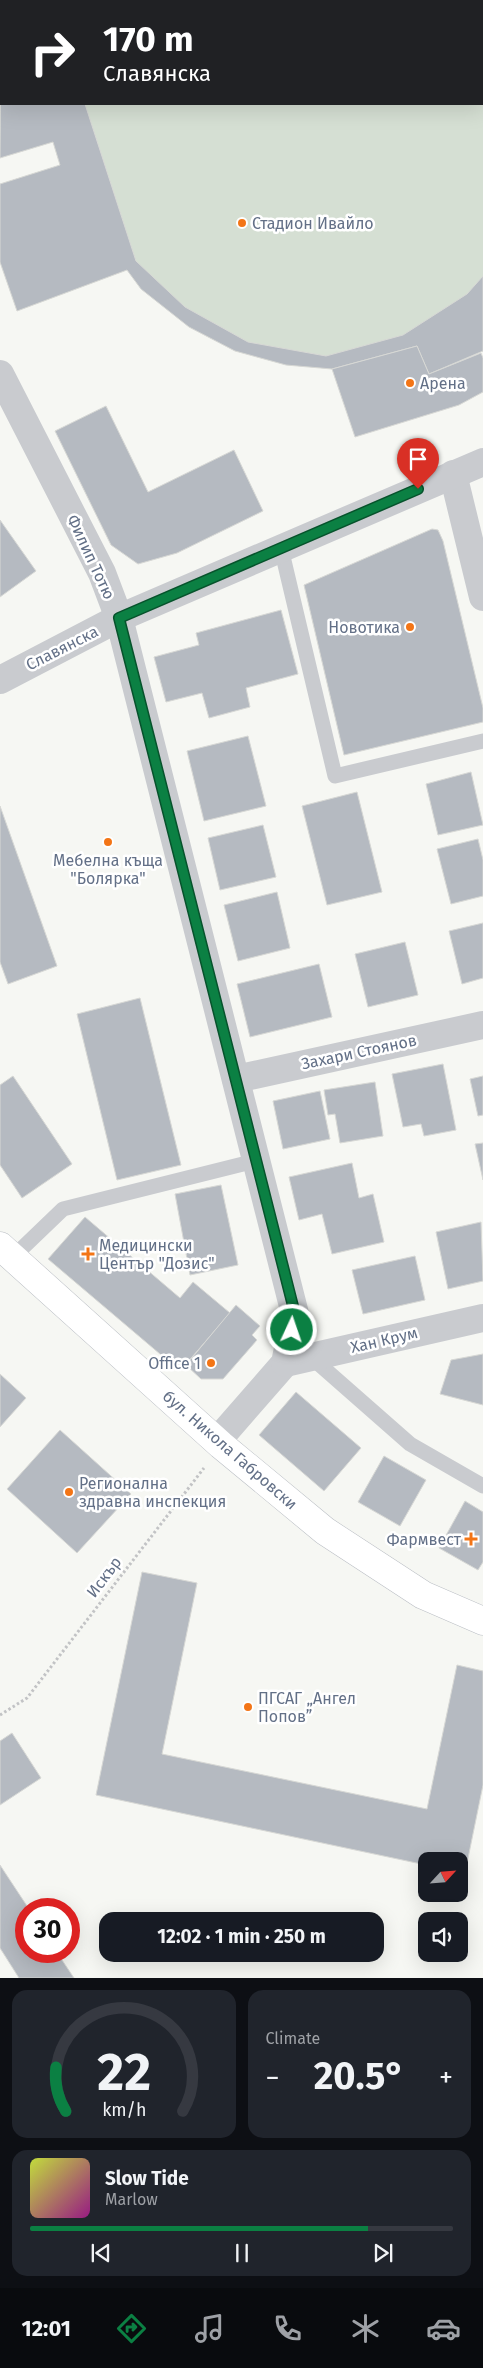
<!DOCTYPE html>
<html lang="en">
<head>
<meta charset="utf-8">
<style>
	body { margin:0; font-family:"Fira Sans",sans-serif; background:#20242c; color:#f1f3f6; height:100vh; display:flex; flex-direction:column; font-size:19px; white-space:nowrap }
	* { box-sizing:border-box; margin:0 }
	p { font-size:16px; color:#9ea1a6 }
	.icon { flex:none; width:28px; height:28px; fill:none; stroke:currentColor; stroke-width:2; stroke-linecap:round; stroke-linejoin:round }
	.map { position:relative; height:1978px; overflow:hidden }
	.details { display:flex; flex-direction:column; gap:12px; padding:12px; background:#0d0f14; flex:1 }
	.details>* { flex:none }
	.top-card { position:absolute; left:0px; top:0px; width:484px; height:105px; box-shadow:0 5px 20px #0002; background:#202124; color:#fff; overflow:hidden }
	.needle { width:32px; rotate:64deg }
	.controls { position:absolute; left:418px; top:1852px; display:grid; gap:10px }
	.controls a { display:grid; place-items:center; width:50px; height:50px; border-radius:10px; background:#171b24; box-shadow:0 5px 20px #0002; font-size:25px }
	.speed { position:absolute; left:15px; top:1898px; display:flex; gap:10px; font-size:25px; font-weight:700; text-align:center }
	.speed>* { display:grid; place-content:center; width:65px; height:65px; border-radius:50%; background:#171b24; box-shadow:0 5px 20px #0002; line-height:1 }
	.speed .limit { border:8px solid #d22; background:#fff; color:#111 }
	.pin { position:absolute; display:grid; place-items:center; width:42px; height:42px; color:#fff; margin:-51px -21px; border-radius:50% 50% 50% 0; rotate:-45deg; box-shadow:0 0 5px #0007 }
	.pin .icon { rotate:45deg }
	.me { position:absolute; width:55px; margin:-28px; rotate:3deg; stroke-linejoin:round; filter:drop-shadow(0 0 4px #0008) }
	.turn { display:flex; align-items:center; gap:18px; height:105px; padding:0 20px; font-size:22px }
	.turn .icon { width:65px; height:65px; stroke-width:2.5 }
	.turn b { display:block; font-size:35px; line-height:42px }
	.big { font-size:38px; font-weight:700; line-height:1.1 }
	.details .widget { flex:1; display:flex; flex-direction:column; justify-content:center; gap:8px; min-width:0; padding:0 18px; border-radius:15px; background:#20242c }
	.details .dial { align-items:center; gap:0 }
	.dial svg { height:130px; overflow:visible; fill:none; stroke:#363941; stroke-width:7; stroke-linecap:round; text-anchor:middle }
	.dial text { fill:#f1f3f6; stroke:none }
	.song { display:flex; align-items:center; gap:15px }
	.cover { width:60px; height:60px; border-radius:8px; background:linear-gradient(135deg,hsl(70 70% 55%),hsl(310 70% 35%)) }
	.played { height:5px; border-radius:2px; background:linear-gradient(90deg,#0b8043 80%,#363941 80%) }
	.keys { display:flex; justify-content:space-around; direction:ltr }
	.heat { display:flex; justify-content:space-between; align-items:center; font-size:28px; direction:ltr }
	.details .tiles { flex:1; display:grid; gap:12px; grid-template-columns:1fr 1fr }
	.widget:last-child { grid-column:span 2 }
	.trip { position:absolute; left:99px; top:1912px; width:285px; height:50px; border-radius:15px; background:#171b24; box-shadow:0 5px 20px #0002; font-weight:700; line-height:50px; text-align:center }
	.dock { display:flex; height:80px; justify-content:space-around; align-items:center; background:#090b0e; color:#9ea1a6 }
	.dock .icon { width:35px; height:35px }
	.dock .on { color:#0b8043 }
	.dock b { font-size:22px; color:#f1f3f6 }
	.map>svg:first-child { display:block }
	.pitch { fill:#d5dfd3 }
	.building { fill:#b5bac1; stroke:#d7d8d5 }
	.lines { fill:none; stroke-linecap:round; stroke-linejoin:round }
	.secondary-casing { stroke:#babec4; stroke-width:29 }
	.path { stroke:#c2c3c5; stroke-width:3; stroke-dasharray:2.5 2.5; stroke-linecap:butt }
	.lane { stroke:#c9cbcf; stroke-width:15 }
	.street { stroke:#c9cbcf; stroke-width:28 }
	.secondary { stroke:#fff; stroke-width:28 }
	.route-casing { stroke:#07532c; stroke-width:12 }
	.route { stroke:#0b8043; stroke-width:9 }
	.poi-dot { fill:#f37516; stroke:#fff; stroke-width:2 }
	.labels { text-anchor:middle; dominant-baseline:central; stroke-width:5; stroke-linejoin:round; paint-order:stroke }
	.poi-label { font-size:16px; fill:#637087; stroke:#fff; text-anchor:start }
	.street-label { font-size:16px; fill:#637087; stroke:#fff }
</style>
</head>
<body>
<div class="map">
<svg width="483" height="1978" viewBox="0 0 483 1978">
	<rect width="100%" height="100%" fill="#f6f7f3"/>
	<path class="pitch" d="M9,0h474v351l-54,23 -12,-28 -85,23 -46,-4 -51,-14 -46,-24 -48,-38 -14,-19 -110,41 -17,-49v-78l60,-19 -7,-23 -53,16v-134l1,80h481v-103z"/>
	<g class="building">
		<path d="M9,0h42l1,1h-43z"/>
		<path d="M1,23v81h84l51,157 49,46 63,35 78,14 77,-21 64,-41 16,-18v75l-54,23 -12,-28 -85,23 -46,-4 -51,-14 -46,-24 -48,-38 -14,-19 -110,41 -17,-49v-78l60,-19 -7,-23 -53,16z"/>
		<path d="M417,346l12,28 52,-21 2,5v34l-24,13 -104,32 -23,-68z"/>
		<path d="M106,406l42,86 86,-42 29,61 -86,42 -39,11 -27,-19 -56,-114z"/>
		<path d="M0,520l36,51 -36,26z"/>
		<path d="M432,529l6,1 5,11 40,167v14l-139,33 -40,-170z"/>
		<path d="M281,610l17,64 -52,14 4,19 -41,11 -7,-25 -36,9 -12,-45 45,-12 -3,-12z"/>
		<path d="M248,736l18,70 -62,15 -17,-70z"/>
		<path d="M471,772l12,53 -45,10 -12,-51z"/>
		<path d="M357,792l25,100 -55,13 -25,-99z"/>
		<path d="M0,806l57,160 -49,18 -8,-22z"/>
		<path d="M263,825l13,52 -56,13 -12,-52z"/>
		<path d="M478,839l5,21v36l-32,8 -14,-55z"/>
		<path d="M277,892l13,56 -52,13 -14,-56z"/>
		<path d="M483,923v55l-21,6 -13,-53z"/>
		<path d="M405,942l13,53 -50,12 -13,-53z"/>
		<path d="M319,964l13,53 -82,20 -13,-53z"/>
		<path d="M140,998l41,167 -64,15 -40,-166z"/>
		<path d="M443,1064l13,66 -32,6 -3,-12 -18,3 -11,-53z"/>
		<path d="M13,1076l59,88 -50,34 -22,-33v-80z"/>
		<path d="M483,1076v39l-5,1 -8,-37z"/>
		<path d="M375,1082l8,54 -43,7 -5,-29 -7,1 -4,-25z"/>
		<path d="M320,1091l10,48 -47,10 -10,-48z"/>
		<path d="M483,1143v37l-8,-36z"/>
		<path d="M352,1163l7,35 14,-4 11,48 -52,12 -10,-40 -23,6 -10,-43z"/>
		<path d="M221,1185l17,80 -48,10 -15,-81z"/>
		<path d="M85,1217l95,81 13,-16 37,31 -50,58 -132,-112z"/>
		<path d="M481,1222l2,59 -35,8 -12,-57z"/>
		<path d="M415,1256l10,44 -62,14 -11,-44z"/>
		<path d="M236,1305l24,21 -8,9 5,5 -34,39h-22l-15,-14z"/>
		<path d="M483,1354v51l-43,-11 11,-34z"/>
		<path d="M0,1374l26,24 -26,29z"/>
		<path d="M296,1392l65,56 -37,43 -65,-56z"/>
		<path d="M60,1430l71,64 -54,59 -70,-64z"/>
		<path d="M384,1456l42,24 -26,46 -42,-24z"/>
		<path d="M465,1501l18,11v50l-5,8 -39,-22z"/>
		<path d="M142,1572l55,11 -35,171 265,55 30,-144 26,6v114l-18,88 -6,-1v-11h-33v4l-330,-70z"/>
		<path d="M12,1733l29,45 -41,27v-64z"/>
		<path d="M0,1865l29,44h-3v42h30l18,27h-55l-19,-30z"/>
	</g>
	<g class="lines">
		<g class="secondary-casing">
			<path id="secondary" d="M0,1246l221,199 104,86 98,64 60,26"/>
		</g>
		<path class="path" d="M0,1715l27,-17 177,-230"/>
		<g class="lane">
			<path d="M281,548l54,228 148,-35"/>
			<path d="M13,1257l50,-48 192,-48"/>
			<path d="M311,1357l99,87 73,42"/>
		</g>
		<g class="street">
			<path d="M0,374l102,199 17,45 176,696 -10,49 -68,78"/>
			<path d="M453,474l30,123"/>
			<path d="M0,680l119,-62 364,-156"/>
			<path d="M236,1079l247,-54"/>
			<path d="M285,1363l198,-45"/>
		</g>
		<use href="#secondary" class="secondary"/>
	</g>
	<g class="lines">
		<g class="route-casing">
			<path id="route" d="M292,1330l3,-16 -176,-696 299,-129"/>
		</g>
		<use href="#route" class="route"/>
	</g>
	<g class="poi-dot">
		<circle cx="242" cy="223" r="5"/>
		<circle cx="410" cy="383" r="5"/>
		<circle cx="410" cy="627" r="5"/>
		<circle cx="108" cy="842" r="5"/>
		<path d="M85.5 1246.5h5v5h5v5h-5v5h-5v-5h-5v-5h5z"/>
		<circle cx="211" cy="1363" r="5"/>
		<circle cx="69" cy="1492" r="5"/>
		<path d="M468.5 1531.5h5v5h5v5h-5v5h-5v-5h-5v-5h5z"/>
		<circle cx="248" cy="1707" r="5"/>
	</g>
	<g class="labels">
		<g class="poi-label">
			<text x="252" y="223">Стадион Ивайло</text>
			<text x="420" y="383">Арена</text>
			<text x="400" y="627" text-anchor="end">Новотика</text>
			<text x="108" y="860" text-anchor="middle">Мебелна къща<tspan x="108" dy="18">"Болярка"</tspan></text>
			<text x="99" y="1245">Медицински<tspan x="99" dy="18">Център "Дозис"</tspan></text>
			<text x="201" y="1363" text-anchor="end">Office 1</text>
			<text x="79" y="1483">Регионална<tspan x="79" dy="18">здравна инспекция</tspan></text>
			<text x="461" y="1539" text-anchor="end">Фармвест</text>
			<text x="258" y="1698">ПГСАГ „Ангел<tspan x="258" dy="18">Попов”</tspan></text>
		</g>
		<g class="street-label">
			<text transform="translate(91 557) rotate(65)">Филип Тотю</text>
			<text transform="translate(62 648) rotate(-27)">Славянска</text>
			<text transform="translate(359 1052) rotate(-12)">Захари Стоянов</text>
			<text transform="translate(384 1340) rotate(-13)">Хан Крум</text>
			<text transform="translate(230 1450) rotate(41)">бул. Никола Габровски</text>
			<text transform="translate(104 1577) rotate(-53)">Искър</text>
		</g>
	</g>
</svg>
<div class="controls">
<a><svg class="needle" viewBox="-14 -14 28 28"><path d="M0-13l5 13h-10z" fill="#e53935"/><path d="M0 13l5-13h-10z" fill="#9ea1a6"/></svg></a>
<a><svg class="icon" aria-label="sound" viewBox="0 0 24 24"><path d="M4 9h4l5-4v14l-5-4H4zM17 9q2 3 0 6"/></svg></a>
</div>
<div class="speed"><div class="limit">30</div></div>
<div class="pin" style="left:418px;top:489px;background:#d93025"><svg class="icon" aria-label="arrive" viewBox="0 0 24 24"><path d="M6 21V4h12l-3 4 3 4H6"/></svg></div>
<svg class="me" style="left:292px;top:1330px" viewBox="-20 -20 40 40"><circle r="17" fill="#0b8043" stroke="#fff" stroke-width="3"/><path d="M0-11L8 9 0 5-8 9z" fill="#fff"/></svg>
<div class="trip">12:02 · 1 min · 250 m</div>
<div class="top-card">
<div class="turn"><svg class="icon" aria-label="right" viewBox="0 0 24 24"><path d="M7 20v-9h11M14 6l5 5-5 5"/></svg><div><b>170 m</b>Славянска</div></div>
</div>
</div>
<section class="details">
<div class="tiles">
<div class="widget dial"><svg viewBox="0 0 100 80">
<path d="M14 69A42 42 0 1 1 86 69"/>
<path d="M14 69A42 42 0 0 1 8 42" stroke="#0b8043"/>
<text x="50" y="56" font-size="32" font-weight="700">22</text>
<text x="50" y="72" font-size="11">km/h</text>
</svg></div>
<div class="widget"><p>Climate</p>
<div class="heat"><a>−</a><b class="big">20.5°</b><a>+</a></div>
</div>
<div class="widget">
<div class="song"><i class="cover"></i><div><b>Slow Tide</b><p>Marlow</p></div></div>
<div class="played"></div>
<div class="keys"><svg class="icon" aria-label="previous" viewBox="0 0 24 24"><path d="M18 5L8 12l10 7zM5 5v14"/></svg><svg class="icon" aria-label="pause" viewBox="0 0 24 24"><path d="M8 5v14M16 5v14"/></svg><svg class="icon" aria-label="next" viewBox="0 0 24 24"><path d="M6 5l10 7-10 7zM19 5v14"/></svg></div>
</div>
</div>
</section>
<nav class="dock">
<b>12:01</b>
<svg class="icon on" aria-label="directions" viewBox="0 0 24 24"><path d="M12 3l9 9-9 9-9-9zM9 14v-3h6M13 9l2 2-2 2"/></svg>
<svg class="icon" aria-label="music" viewBox="0 0 24 24"><path d="M9 18V5l10-2v13"/><circle cx="6" cy="18" r="3"/><circle cx="16" cy="16" r="3"/></svg>
<svg class="icon" aria-label="phone" viewBox="0 0 24 24"><path d="M5 4h4l2 5-3 2q2 4 5 5l2-3 5 2v4C11 20 4 13 5 4z"/></svg>
<svg class="icon" aria-label="climate" viewBox="0 0 24 24"><path d="M12 3v18M4 7l16 10M4 17L20 7"/></svg>
<svg class="icon" aria-label="car" viewBox="0 0 24 24"><path d="M5 17H2v-5l4-1 3-4h7l3 4 3 1v5h-3M9 17h6M6 11h13"/><circle cx="7" cy="17" r="2"/><circle cx="17" cy="17" r="2"/></svg>
</nav>
</body>
</html>
